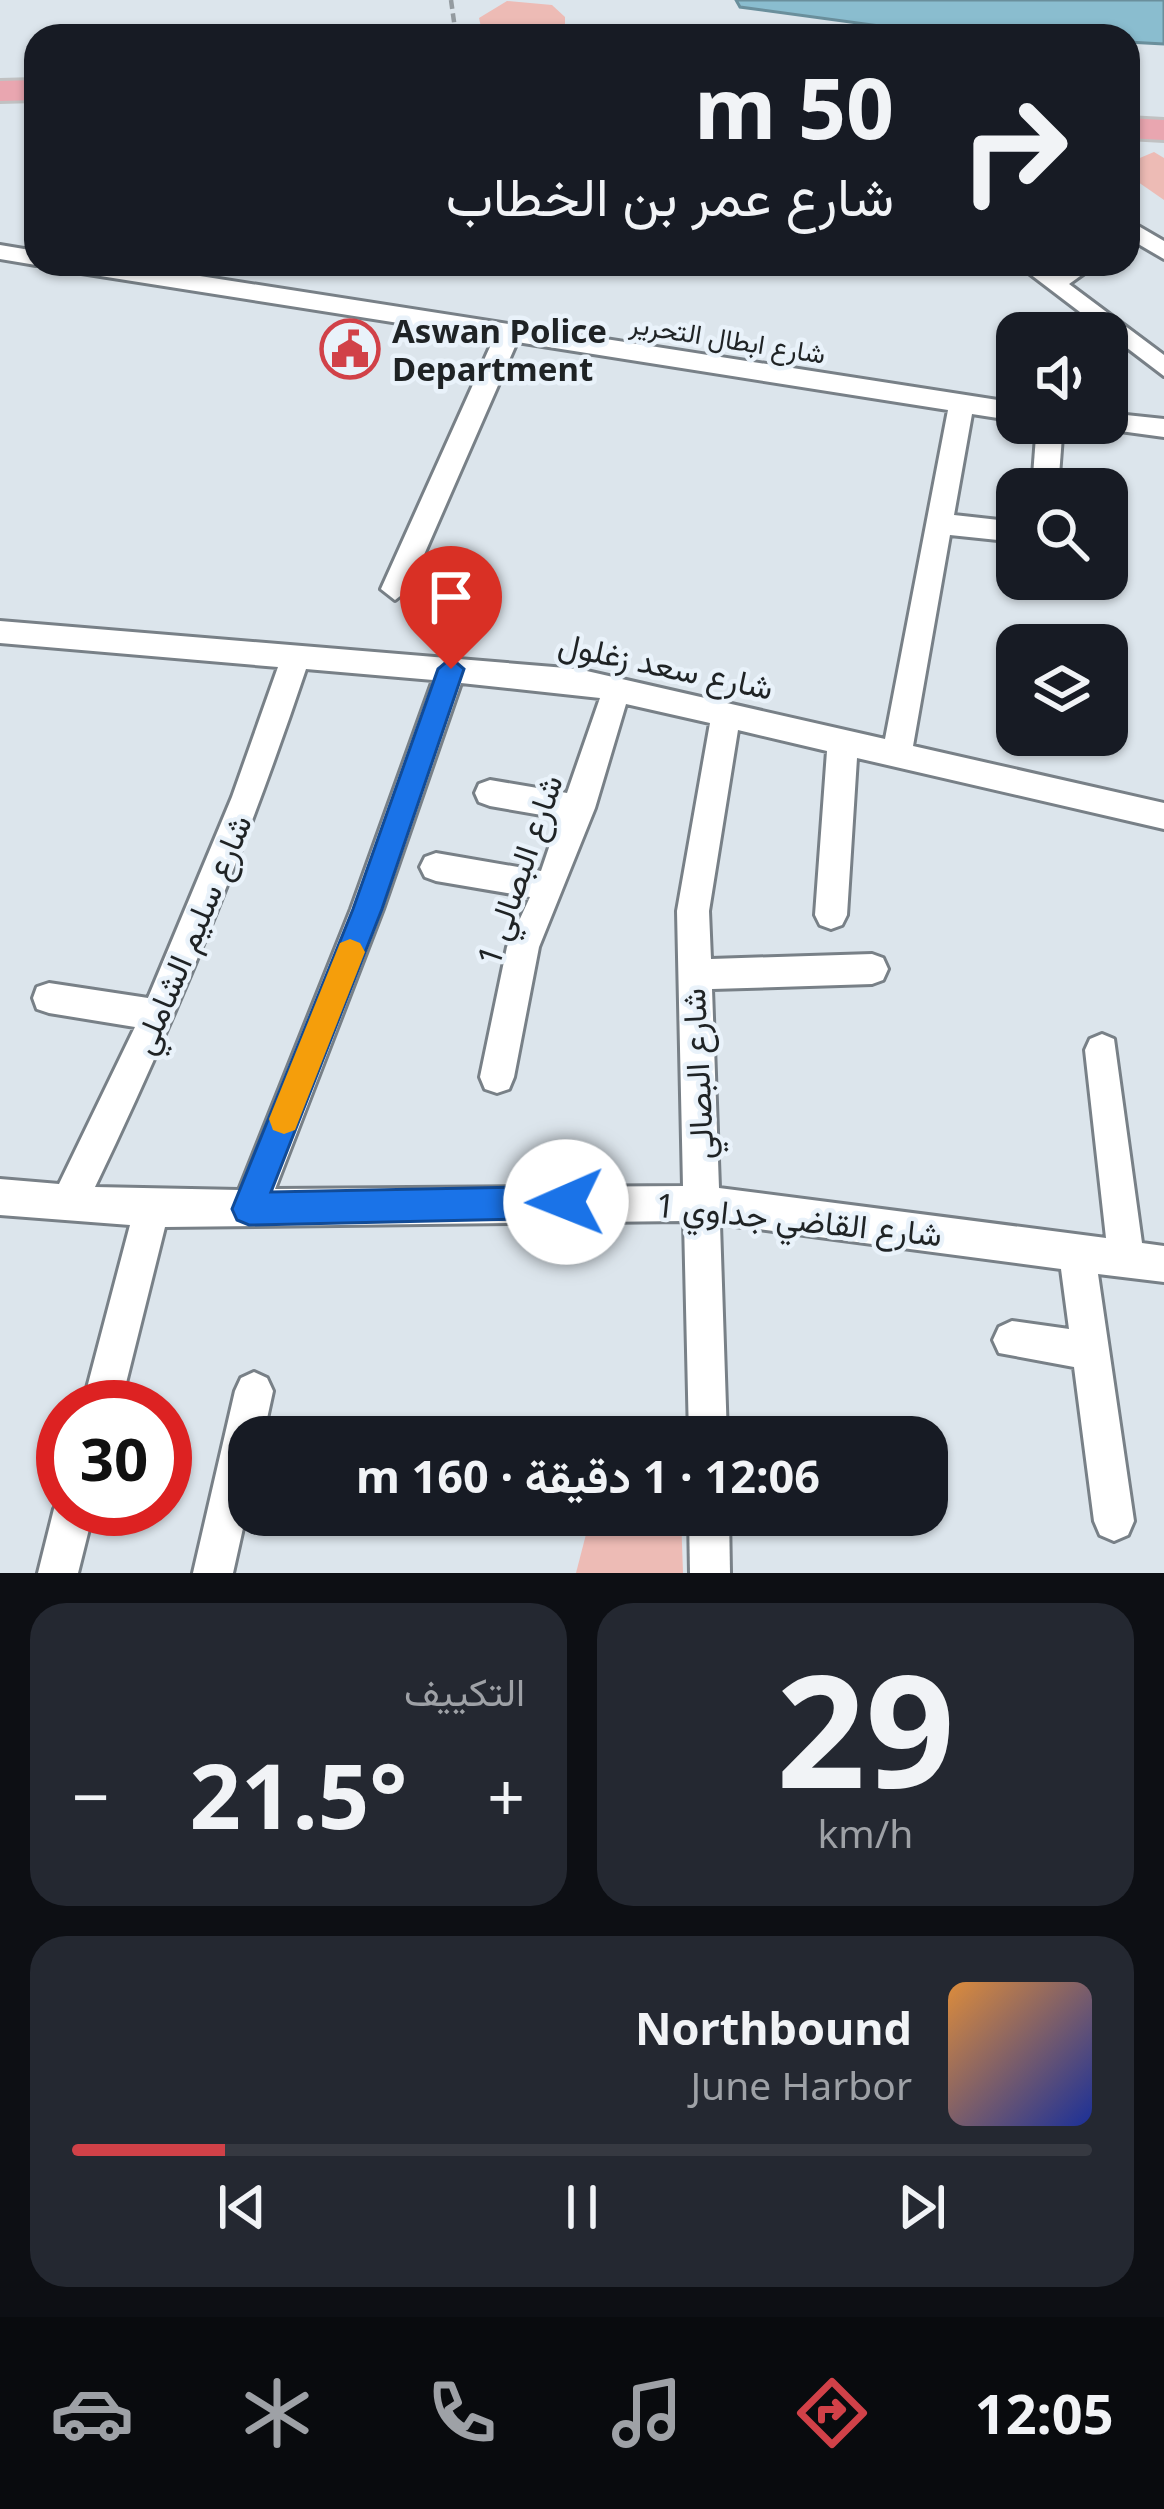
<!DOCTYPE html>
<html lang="ar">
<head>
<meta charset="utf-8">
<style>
	body { margin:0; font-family:"Noto Sans",Vazirmatn,sans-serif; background:#242831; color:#f1f3f6; direction:rtl; height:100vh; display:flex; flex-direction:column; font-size:45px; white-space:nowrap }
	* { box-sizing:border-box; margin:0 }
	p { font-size:39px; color:#9ea1a6 }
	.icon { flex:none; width:66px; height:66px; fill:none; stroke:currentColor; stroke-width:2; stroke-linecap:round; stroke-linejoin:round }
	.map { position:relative; height:1573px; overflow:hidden; direction:ltr }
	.details { display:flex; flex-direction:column; gap:30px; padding:30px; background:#0d0f14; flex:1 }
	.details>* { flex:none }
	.hud { position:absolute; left:24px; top:24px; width:1116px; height:252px; border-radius:36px; box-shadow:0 3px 9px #0004; direction:rtl; background:#171b24; color:#f1f3f6; overflow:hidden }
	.tools { position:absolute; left:996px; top:312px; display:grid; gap:24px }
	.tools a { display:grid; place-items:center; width:132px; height:132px; border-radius:24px; background:#171b24; box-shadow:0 3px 9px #0004; font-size:60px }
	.speed { position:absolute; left:36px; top:1380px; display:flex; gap:24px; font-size:60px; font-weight:700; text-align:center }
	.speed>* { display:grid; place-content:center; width:156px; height:156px; border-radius:50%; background:#171b24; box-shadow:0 3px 9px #0004; line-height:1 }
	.speed .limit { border:18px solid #d22; background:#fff; color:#111 }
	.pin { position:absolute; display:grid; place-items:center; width:102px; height:102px; color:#fff; margin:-123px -51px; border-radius:50% 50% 50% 0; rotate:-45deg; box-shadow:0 0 12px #0007 }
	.pin .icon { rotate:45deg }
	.me { position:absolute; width:132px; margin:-66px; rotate:269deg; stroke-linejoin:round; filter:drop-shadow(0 0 9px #0008) }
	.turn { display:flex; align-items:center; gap:42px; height:252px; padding:0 48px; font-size:54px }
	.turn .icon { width:156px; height:156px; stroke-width:2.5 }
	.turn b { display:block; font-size:84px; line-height:102px }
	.big { font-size:90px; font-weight:700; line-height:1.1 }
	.details .widget { flex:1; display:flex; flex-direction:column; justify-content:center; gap:18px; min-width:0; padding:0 42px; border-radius:36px; background:#242831 }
	.details .dial { align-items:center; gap:0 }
	.dial b { font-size:156px; line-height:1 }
	.song { display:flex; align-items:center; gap:36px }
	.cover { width:144px; height:144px; border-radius:18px; background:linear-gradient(135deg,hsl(30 70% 55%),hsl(230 70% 35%)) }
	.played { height:12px; border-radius:6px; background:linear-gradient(90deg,#d14148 15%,#363941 15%) }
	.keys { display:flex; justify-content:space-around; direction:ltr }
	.heat { display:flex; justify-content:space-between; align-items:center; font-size:66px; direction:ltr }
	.details .tiles { flex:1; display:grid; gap:30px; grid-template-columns:1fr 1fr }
	.widget:last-child { grid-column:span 2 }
	.trip { position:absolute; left:228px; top:1416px; width:720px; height:120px; border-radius:36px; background:#171b24; box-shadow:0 3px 9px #0004; font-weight:700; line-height:120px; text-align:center; direction:rtl }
	.menu { display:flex; height:192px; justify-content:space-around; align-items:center; background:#090b0e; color:#9ea1a6 }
	.menu .icon { width:84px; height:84px }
	.menu .selected { color:#d14148 }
	.menu b { font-size:54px; color:#f1f3f6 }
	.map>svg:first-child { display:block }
	.water { fill:#8abdcf; stroke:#6a8f9c; stroke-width:3 }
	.building { fill:#edbbb5 }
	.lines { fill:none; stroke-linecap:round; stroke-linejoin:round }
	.street-casing { stroke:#788087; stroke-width:6 }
	.primary-casing { stroke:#c0c1c2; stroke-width:6 }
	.path { stroke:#949ba0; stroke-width:4.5; stroke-dasharray:9 4.5; stroke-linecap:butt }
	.street { fill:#fff; fill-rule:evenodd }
	.primary { fill:#e9a6b0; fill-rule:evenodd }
	.route { fill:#1a73e8; stroke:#114b97; stroke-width:3 }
	.slow { fill:#f59e0b }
	.labels { text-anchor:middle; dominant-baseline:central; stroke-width:9; stroke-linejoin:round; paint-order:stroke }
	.far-street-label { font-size:27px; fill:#1f2325; stroke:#e9f2fa }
	.poi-label { font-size:33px; font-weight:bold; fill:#1f2325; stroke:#e9f2fa; text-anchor:start }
	.street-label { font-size:33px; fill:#1f2325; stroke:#e9f2fa }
</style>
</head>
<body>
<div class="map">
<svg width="1164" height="1573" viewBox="0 0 1164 1573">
	<rect width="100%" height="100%" fill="#dce5ec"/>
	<path class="water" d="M736,0h428v44l-36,-2v-6l-241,-9 -147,-20z"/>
	<g class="building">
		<path d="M507,1l45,4 13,12v13l-3,6h-79l-4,-18z"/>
		<path d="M1154,152l10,6v42l-36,-25v-12z"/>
		<path d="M591,1515h90l2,58h-107z"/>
	</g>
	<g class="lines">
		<g class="street-casing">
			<g id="street">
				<path d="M1128,220l36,21v18l-36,-21z"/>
				<path d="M0,245l36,6v13h5l-5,1 -36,-6z"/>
				<path d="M64,264h59l894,139v18l-45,-7 -18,101 63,7v20l-67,-7 -37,211 251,57v26l-307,-71 -10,157 -5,10 -11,4 -11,-4 -5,-10 12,-164 -89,-21 -29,181 2,48 161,-5 11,4 5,11 -5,11 -11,4 -160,5 7,199 387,50 -21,-188 5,-11 12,-5 12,5 28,204 22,3v36l-66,-8 36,247 -6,14 -14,6 -14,-6 -6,-14 -20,-154 -75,-14 -6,-13 6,-13 13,-6 57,8 -8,-60 -341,-45 7,213h-38l-5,-216 -519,6 -45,180h-38l48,-182 -130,-10v-36l59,5 76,-157 -86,-14 -12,-4 -4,-11 4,-11 12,-4 99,15 84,-201 46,-130 -278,-24v-22l578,48 307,70 63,-329 -431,-68 -108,247 -14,11 -14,-11 113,-251 -419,-66zM306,669l127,11 -82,229 -112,281 -144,-3c81,-169 151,-339 211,-518zM461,683l139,15 -33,95 -77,-13 -11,4 -4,9 4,9 11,4 69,12 -18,53 -105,-18 -11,4 -5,10 5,10 11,4 94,16 -23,50 -27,130 5,12 12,4 12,-4 5,-12 25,-130 56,-139 31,-104 84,19 -33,188 6,275 -408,3 108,-280z"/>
				<path d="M1017,264h26l11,8 15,-8h28l-28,20 95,71v21z"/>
				<path d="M1107,413l57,6v18l-66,-9 -3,-5h12z"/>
				<path d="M1037,423h26l-5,66h-26z"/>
				<path d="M254,1372l13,6 6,13 -10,46h-14v64l-16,72h-40l42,-182 6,-13z"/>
				<path d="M63,1494v15h31l-16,64h-40l16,-64z"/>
				<path d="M689,1515h40l1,58h-40z"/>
			</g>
		</g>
		<g class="primary-casing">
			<g id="primary">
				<path d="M36,80v20l-36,1v-20z"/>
				<path d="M1128,118l36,2v20l-36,-2z"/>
			</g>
		</g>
		<path class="path" d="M451,0l5,36"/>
		<use href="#street" class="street"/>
		<use href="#primary" class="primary"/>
	</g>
	<path class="route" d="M451,658l13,11 -82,240 -111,283 295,-6 12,4 4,12 -4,11 -12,5 -317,7 -12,-5 -5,-11 121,-300 85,-240z"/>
	<path class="slow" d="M350,939l10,4 5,9 -70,178 -11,4 -11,-4 -4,-11 71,-176z"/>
	<defs>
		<g id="civic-ring" transform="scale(3)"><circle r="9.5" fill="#e9f2fa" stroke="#d14148" stroke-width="1.5"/><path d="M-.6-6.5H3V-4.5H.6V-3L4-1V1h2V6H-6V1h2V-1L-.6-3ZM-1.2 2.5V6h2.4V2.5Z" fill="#d14148"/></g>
	</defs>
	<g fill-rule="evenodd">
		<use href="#civic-ring" x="350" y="349"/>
	</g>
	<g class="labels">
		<g class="far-street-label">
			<text transform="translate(728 338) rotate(9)">شارع ابطال التحرير</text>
		</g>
		<g class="poi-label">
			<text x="392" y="330">Aswan Police<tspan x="392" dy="38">Department</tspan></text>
		</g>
		<g class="street-label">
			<text transform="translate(666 665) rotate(12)">شارع سعد زغلول</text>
			<text transform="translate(519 870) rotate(-71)">شارع البصالي 1</text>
			<text transform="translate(191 934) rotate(-67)">شارع سليم الشاملي</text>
			<text transform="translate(697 1074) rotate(-93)">شارع البصالي</text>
			<text transform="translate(799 1219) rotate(6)">شارع القاضي جداوي 1</text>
		</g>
	</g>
</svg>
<div class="tools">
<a><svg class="icon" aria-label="sound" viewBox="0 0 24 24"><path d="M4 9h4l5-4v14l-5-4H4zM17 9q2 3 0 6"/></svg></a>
<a><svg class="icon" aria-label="search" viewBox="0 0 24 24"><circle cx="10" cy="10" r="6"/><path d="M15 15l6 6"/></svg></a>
<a><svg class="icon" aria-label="layers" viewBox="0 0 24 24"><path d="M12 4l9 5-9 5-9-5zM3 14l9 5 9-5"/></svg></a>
</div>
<div class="speed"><div class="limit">30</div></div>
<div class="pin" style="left:451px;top:669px;background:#d93025"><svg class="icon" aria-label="arrive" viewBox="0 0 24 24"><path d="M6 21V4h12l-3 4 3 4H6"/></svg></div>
<svg class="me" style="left:566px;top:1202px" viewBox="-20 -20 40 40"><circle r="19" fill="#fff"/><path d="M0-13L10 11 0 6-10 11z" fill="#1a73e8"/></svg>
<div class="trip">12:06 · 1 دقيقة · 160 m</div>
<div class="hud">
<div class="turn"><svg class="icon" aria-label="right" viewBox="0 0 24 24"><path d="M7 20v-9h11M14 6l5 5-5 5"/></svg><div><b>50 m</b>شارع عمر بن الخطاب</div></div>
</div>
</div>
<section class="details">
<div class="tiles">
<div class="widget dial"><b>29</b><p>km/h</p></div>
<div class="widget"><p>التكييف</p>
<div class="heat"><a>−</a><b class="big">21.5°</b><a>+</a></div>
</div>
<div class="widget">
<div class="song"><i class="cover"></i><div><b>Northbound</b><p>June Harbor</p></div></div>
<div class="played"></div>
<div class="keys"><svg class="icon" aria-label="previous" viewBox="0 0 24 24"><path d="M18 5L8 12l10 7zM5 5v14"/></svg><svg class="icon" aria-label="pause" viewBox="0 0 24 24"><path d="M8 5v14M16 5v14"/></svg><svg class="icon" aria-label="next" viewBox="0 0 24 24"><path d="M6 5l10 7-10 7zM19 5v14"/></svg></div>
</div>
</div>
</section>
<nav class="menu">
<b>12:05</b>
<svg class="icon selected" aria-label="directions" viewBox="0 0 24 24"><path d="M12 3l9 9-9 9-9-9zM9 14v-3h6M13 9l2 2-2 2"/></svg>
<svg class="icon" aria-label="music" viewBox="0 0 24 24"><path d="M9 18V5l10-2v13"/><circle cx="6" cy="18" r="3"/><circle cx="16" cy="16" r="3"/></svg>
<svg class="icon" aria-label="phone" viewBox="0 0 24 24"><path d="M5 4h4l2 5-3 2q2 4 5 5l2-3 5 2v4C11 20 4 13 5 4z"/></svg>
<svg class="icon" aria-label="climate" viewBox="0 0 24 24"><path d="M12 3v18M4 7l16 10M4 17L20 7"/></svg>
<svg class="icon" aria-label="car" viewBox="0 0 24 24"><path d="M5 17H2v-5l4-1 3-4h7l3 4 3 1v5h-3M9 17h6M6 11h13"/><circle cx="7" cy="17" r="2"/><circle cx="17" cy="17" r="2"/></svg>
</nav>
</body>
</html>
